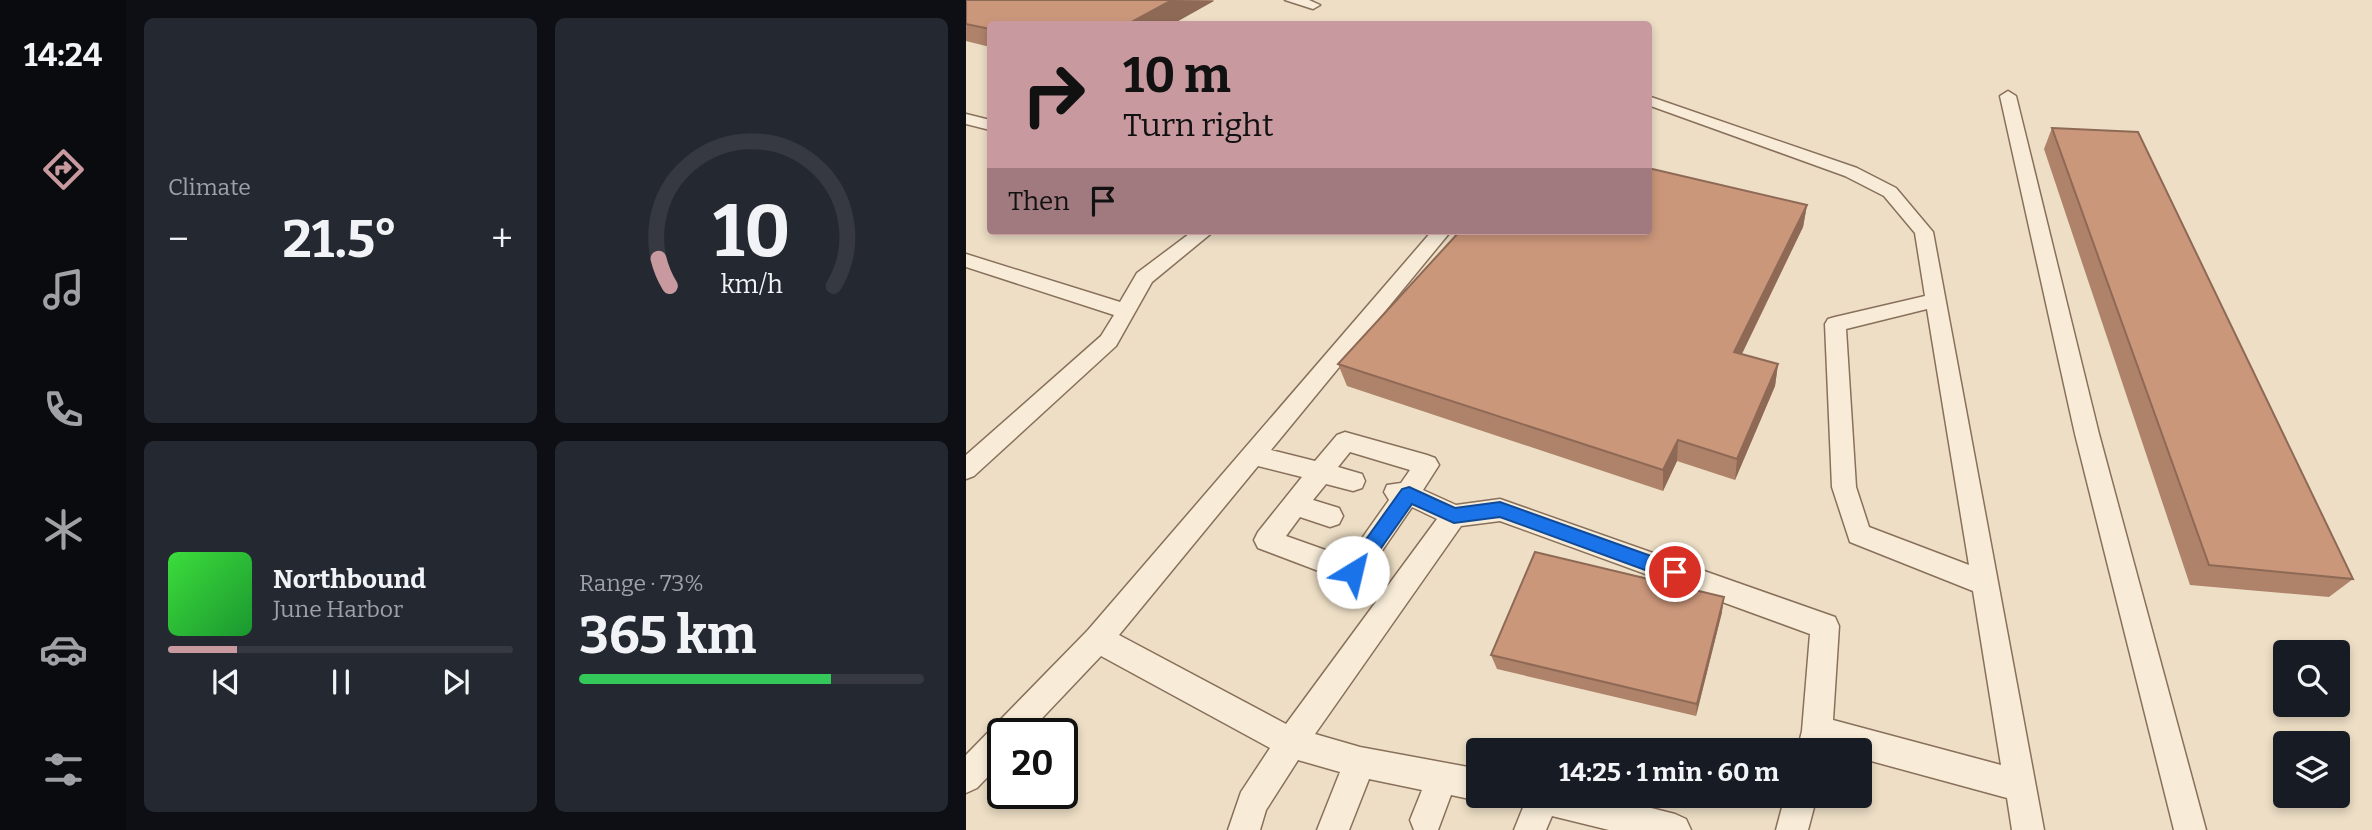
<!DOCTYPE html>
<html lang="en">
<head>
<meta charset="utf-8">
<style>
	body { margin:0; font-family:Bitter,serif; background:#242831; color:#f1f3f6; height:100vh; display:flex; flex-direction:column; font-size:26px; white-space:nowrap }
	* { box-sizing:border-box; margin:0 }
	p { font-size:23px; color:#9ea1a6 }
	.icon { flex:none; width:38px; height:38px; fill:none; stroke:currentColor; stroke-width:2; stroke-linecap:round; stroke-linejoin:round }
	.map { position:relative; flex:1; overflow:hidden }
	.panel { display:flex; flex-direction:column; gap:18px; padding:18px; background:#0d0f14; width:840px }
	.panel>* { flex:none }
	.hud { position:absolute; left:21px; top:21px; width:665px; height:214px; border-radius:7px; box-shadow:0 4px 10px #0003; background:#c8999f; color:#111; overflow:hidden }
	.controls { position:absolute; left:1307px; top:640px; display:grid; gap:14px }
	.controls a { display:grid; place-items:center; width:77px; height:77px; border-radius:7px; background:#171b24; box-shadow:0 4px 10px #0003; font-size:35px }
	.speed { position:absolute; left:21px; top:718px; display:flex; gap:14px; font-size:35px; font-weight:700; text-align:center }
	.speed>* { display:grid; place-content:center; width:91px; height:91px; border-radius:50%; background:#171b24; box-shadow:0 4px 10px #0003; line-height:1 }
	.speed .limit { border:4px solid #111; border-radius:10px; background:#fff; color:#111 }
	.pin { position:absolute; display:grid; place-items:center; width:60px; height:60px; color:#fff; margin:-30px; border:4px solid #fff; border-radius:50%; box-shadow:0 2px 7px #0007 }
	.me { position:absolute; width:77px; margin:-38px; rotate:36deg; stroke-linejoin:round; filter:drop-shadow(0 0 5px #0008) }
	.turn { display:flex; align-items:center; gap:24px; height:147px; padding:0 21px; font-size:32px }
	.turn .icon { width:91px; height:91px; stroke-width:2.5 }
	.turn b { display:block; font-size:49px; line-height:60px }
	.then { display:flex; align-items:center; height:66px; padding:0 21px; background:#0003; gap:14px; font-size:26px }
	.big { font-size:52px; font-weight:700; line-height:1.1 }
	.panel .card { flex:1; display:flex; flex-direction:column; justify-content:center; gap:10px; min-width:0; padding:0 24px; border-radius:10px; background:#242831 }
	.panel .dial { align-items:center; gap:0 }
	.dial svg { height:182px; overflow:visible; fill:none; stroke:#363941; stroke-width:7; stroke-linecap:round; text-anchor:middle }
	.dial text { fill:#f1f3f6; stroke:none }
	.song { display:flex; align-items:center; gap:21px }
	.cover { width:84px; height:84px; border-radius:10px; background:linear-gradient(135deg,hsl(120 70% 55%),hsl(130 70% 35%)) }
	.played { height:7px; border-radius:4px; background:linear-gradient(90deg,#c8999f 20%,#363941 20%) }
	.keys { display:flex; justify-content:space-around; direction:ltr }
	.heat { display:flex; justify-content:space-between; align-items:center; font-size:38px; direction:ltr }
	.charge { height:10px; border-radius:5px; background:linear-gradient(90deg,#34c759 73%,#363941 0) }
	.panel .tiles { flex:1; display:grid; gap:18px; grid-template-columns:repeat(2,1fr) }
	.trip { position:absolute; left:500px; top:738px; width:406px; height:70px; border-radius:7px; background:#171b24; box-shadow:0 4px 10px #0003; font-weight:700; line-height:70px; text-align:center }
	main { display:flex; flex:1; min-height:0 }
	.tab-bar { display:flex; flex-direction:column; width:126px; justify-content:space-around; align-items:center; background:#090b0e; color:#9ea1a6 }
	.tab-bar .icon { width:49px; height:49px }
	.tab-bar .active { color:#c8999f }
	.tab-bar b { font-size:32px; color:#f1f3f6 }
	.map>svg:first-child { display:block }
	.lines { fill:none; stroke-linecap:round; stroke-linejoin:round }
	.service-casing { stroke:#88705b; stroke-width:3 }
	.service { fill:#f8ecd8; fill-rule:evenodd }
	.wall { fill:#af826a }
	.shaded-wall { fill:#8e6a56 }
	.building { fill:#cb977b; stroke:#8e6a56; stroke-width:2 }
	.route { fill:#1a73e8; stroke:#114b97; stroke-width:2 }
</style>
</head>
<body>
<main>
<nav class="tab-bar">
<b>14:24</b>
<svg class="icon active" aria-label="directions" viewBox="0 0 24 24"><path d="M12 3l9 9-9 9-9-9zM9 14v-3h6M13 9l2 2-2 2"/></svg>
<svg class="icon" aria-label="music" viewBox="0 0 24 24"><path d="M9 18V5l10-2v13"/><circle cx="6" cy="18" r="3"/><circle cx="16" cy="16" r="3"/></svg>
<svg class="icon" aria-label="phone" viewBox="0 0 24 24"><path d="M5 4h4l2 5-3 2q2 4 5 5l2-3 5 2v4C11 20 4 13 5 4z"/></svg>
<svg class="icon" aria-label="climate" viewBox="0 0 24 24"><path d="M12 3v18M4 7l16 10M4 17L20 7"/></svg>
<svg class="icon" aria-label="car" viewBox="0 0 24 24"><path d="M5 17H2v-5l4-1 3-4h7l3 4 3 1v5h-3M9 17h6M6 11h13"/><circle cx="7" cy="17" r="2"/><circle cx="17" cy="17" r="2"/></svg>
<svg class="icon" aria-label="filters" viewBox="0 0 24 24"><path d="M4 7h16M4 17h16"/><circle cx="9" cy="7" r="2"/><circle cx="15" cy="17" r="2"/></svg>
</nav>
<section class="panel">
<div class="tiles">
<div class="card"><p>Climate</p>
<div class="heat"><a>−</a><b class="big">21.5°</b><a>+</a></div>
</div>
<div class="card dial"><svg viewBox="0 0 100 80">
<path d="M14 69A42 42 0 1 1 86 69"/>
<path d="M14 69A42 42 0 0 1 9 57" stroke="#c8999f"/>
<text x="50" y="56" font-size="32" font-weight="700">10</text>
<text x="50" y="72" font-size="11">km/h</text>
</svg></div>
<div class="card">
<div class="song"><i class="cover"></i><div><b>Northbound</b><p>June Harbor</p></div></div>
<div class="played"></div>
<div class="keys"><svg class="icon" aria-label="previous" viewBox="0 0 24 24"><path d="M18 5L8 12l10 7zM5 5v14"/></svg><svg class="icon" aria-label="pause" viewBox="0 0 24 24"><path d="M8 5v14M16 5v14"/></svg><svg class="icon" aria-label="next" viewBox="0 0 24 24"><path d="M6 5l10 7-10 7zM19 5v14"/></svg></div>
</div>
<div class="card"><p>Range · 73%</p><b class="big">365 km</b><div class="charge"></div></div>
</div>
</section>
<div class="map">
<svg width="1406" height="830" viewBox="0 0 1406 830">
	<rect width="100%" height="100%" fill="#eddec5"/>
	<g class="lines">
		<g class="service-casing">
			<g id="service">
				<path d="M319,0h24l11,5 -7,4z"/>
				<path d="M1042,91l8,5 83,338 107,396h-32l-99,-396 -75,-338z"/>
				<path d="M682,96l209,72 39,20 37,44 111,598h-32l-5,-32 -147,-40v-7h-63l5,-20 8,-97 -310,-113 -39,5 -146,208 45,13 119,22v27h11l-11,5 -28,-6 -13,35h-24l-4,-10 12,-30 -53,-11 -20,51h-32l23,-58 -42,-12 -32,50 -6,20h-32l13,-38 29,-44 -169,-92 -73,77h-25v28l-26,27 -11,5v-38l122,-125 344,-399h19l-180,219 44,11 22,-26 8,-3 82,23 8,3 4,7 -16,25 33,15 44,-6 335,118 4,9 -6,94 168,45 -28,-174 -123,-49 -18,-55 -7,-163 3,-5 7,-2 90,-21 -10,-63 -31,-37 -39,-20 -197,-71zM961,309l42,256 -100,-38 -13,-40 -10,-158zM384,452l60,18 -9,13 -14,2 -3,7 5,8 -41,58 -62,-22 14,-19 30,10 9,-3 4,-8 -4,-8 -26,-8 13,-16 27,7 9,-3 3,-7 -3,-7 -24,-7zM292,466l44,11 -44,55 -4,8 4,8 95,36 9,-4 50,-73 25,12 -151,205 -167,-89z"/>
				<path d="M0,114l24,6v10l-24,-6z"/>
				<path d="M227,231h21l-62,51 -36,64 -142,130 -8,3v-24l135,-119 13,-21 -148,-48v-13l154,48 17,-29z"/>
				<path d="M554,796h83l72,18 11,5 5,11h-82l-57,-14 -6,14h-32l10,-25z"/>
				<path d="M819,796h32l-9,34h-32z"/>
			</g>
		</g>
		<use href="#service" class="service"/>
	</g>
	<g class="wall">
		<path d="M0,0h247l1,1 -224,23v23l-24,-6z"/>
		<path d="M1086,128l301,451 -24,18 -139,-12 -146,-436z"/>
		<path d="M841,205l-4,22 -61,127 36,10 -3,22 -40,94 -58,-19 -14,30 -316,-105 -9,-22z"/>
		<path d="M756,612l-26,104 -199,-47 -6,-14z"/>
	</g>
	<g class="shaded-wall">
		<path d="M206,0l42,1 -41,23h-45z"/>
		<path d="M841,205l-4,22 -71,147 2,-22z"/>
		<path d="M812,364l-3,22 -40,94 2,-21z"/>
		<path d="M712,440l-1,21 -14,30v-21z"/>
		<path d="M758,597l-2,15 -26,104 1,-12z"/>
	</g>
	<g class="building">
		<path d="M0,0h206l-44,24h-138v5l-24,-5z"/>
		<path d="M1086,128l86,4 215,447 -144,-14z"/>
		<path d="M682,168l159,37 -73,147 44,12 -41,95 -59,-19 -15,30 -325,-106 122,-133h188z"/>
		<path d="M569,552l189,45 -27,107 -206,-49z"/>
	</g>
	<path class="route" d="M443,487l46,21 45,-6 182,65 2,5 -2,6 -7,3 -175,-64 -46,6 -42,-19 -52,74 -7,2 -6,-2 -3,-6 3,-6 55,-77z"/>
</svg>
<div class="controls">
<a><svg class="icon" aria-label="search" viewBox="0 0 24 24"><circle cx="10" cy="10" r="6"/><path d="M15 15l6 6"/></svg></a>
<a><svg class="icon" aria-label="layers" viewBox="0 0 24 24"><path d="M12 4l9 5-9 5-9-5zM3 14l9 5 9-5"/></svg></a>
</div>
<div class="speed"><div class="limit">20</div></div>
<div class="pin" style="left:709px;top:572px;background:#d93025"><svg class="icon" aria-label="arrive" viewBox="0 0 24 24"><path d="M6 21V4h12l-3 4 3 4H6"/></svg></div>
<svg class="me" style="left:387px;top:572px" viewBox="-20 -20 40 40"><circle r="19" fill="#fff"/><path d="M0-13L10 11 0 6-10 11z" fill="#1a73e8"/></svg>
<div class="trip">14:25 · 1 min · 60 m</div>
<div class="hud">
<div class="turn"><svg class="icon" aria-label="right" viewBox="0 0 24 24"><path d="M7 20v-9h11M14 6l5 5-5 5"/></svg><div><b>10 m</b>Turn right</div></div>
<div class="then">Then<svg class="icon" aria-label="arrive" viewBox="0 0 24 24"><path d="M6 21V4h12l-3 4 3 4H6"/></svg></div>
</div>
</div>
</main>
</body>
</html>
